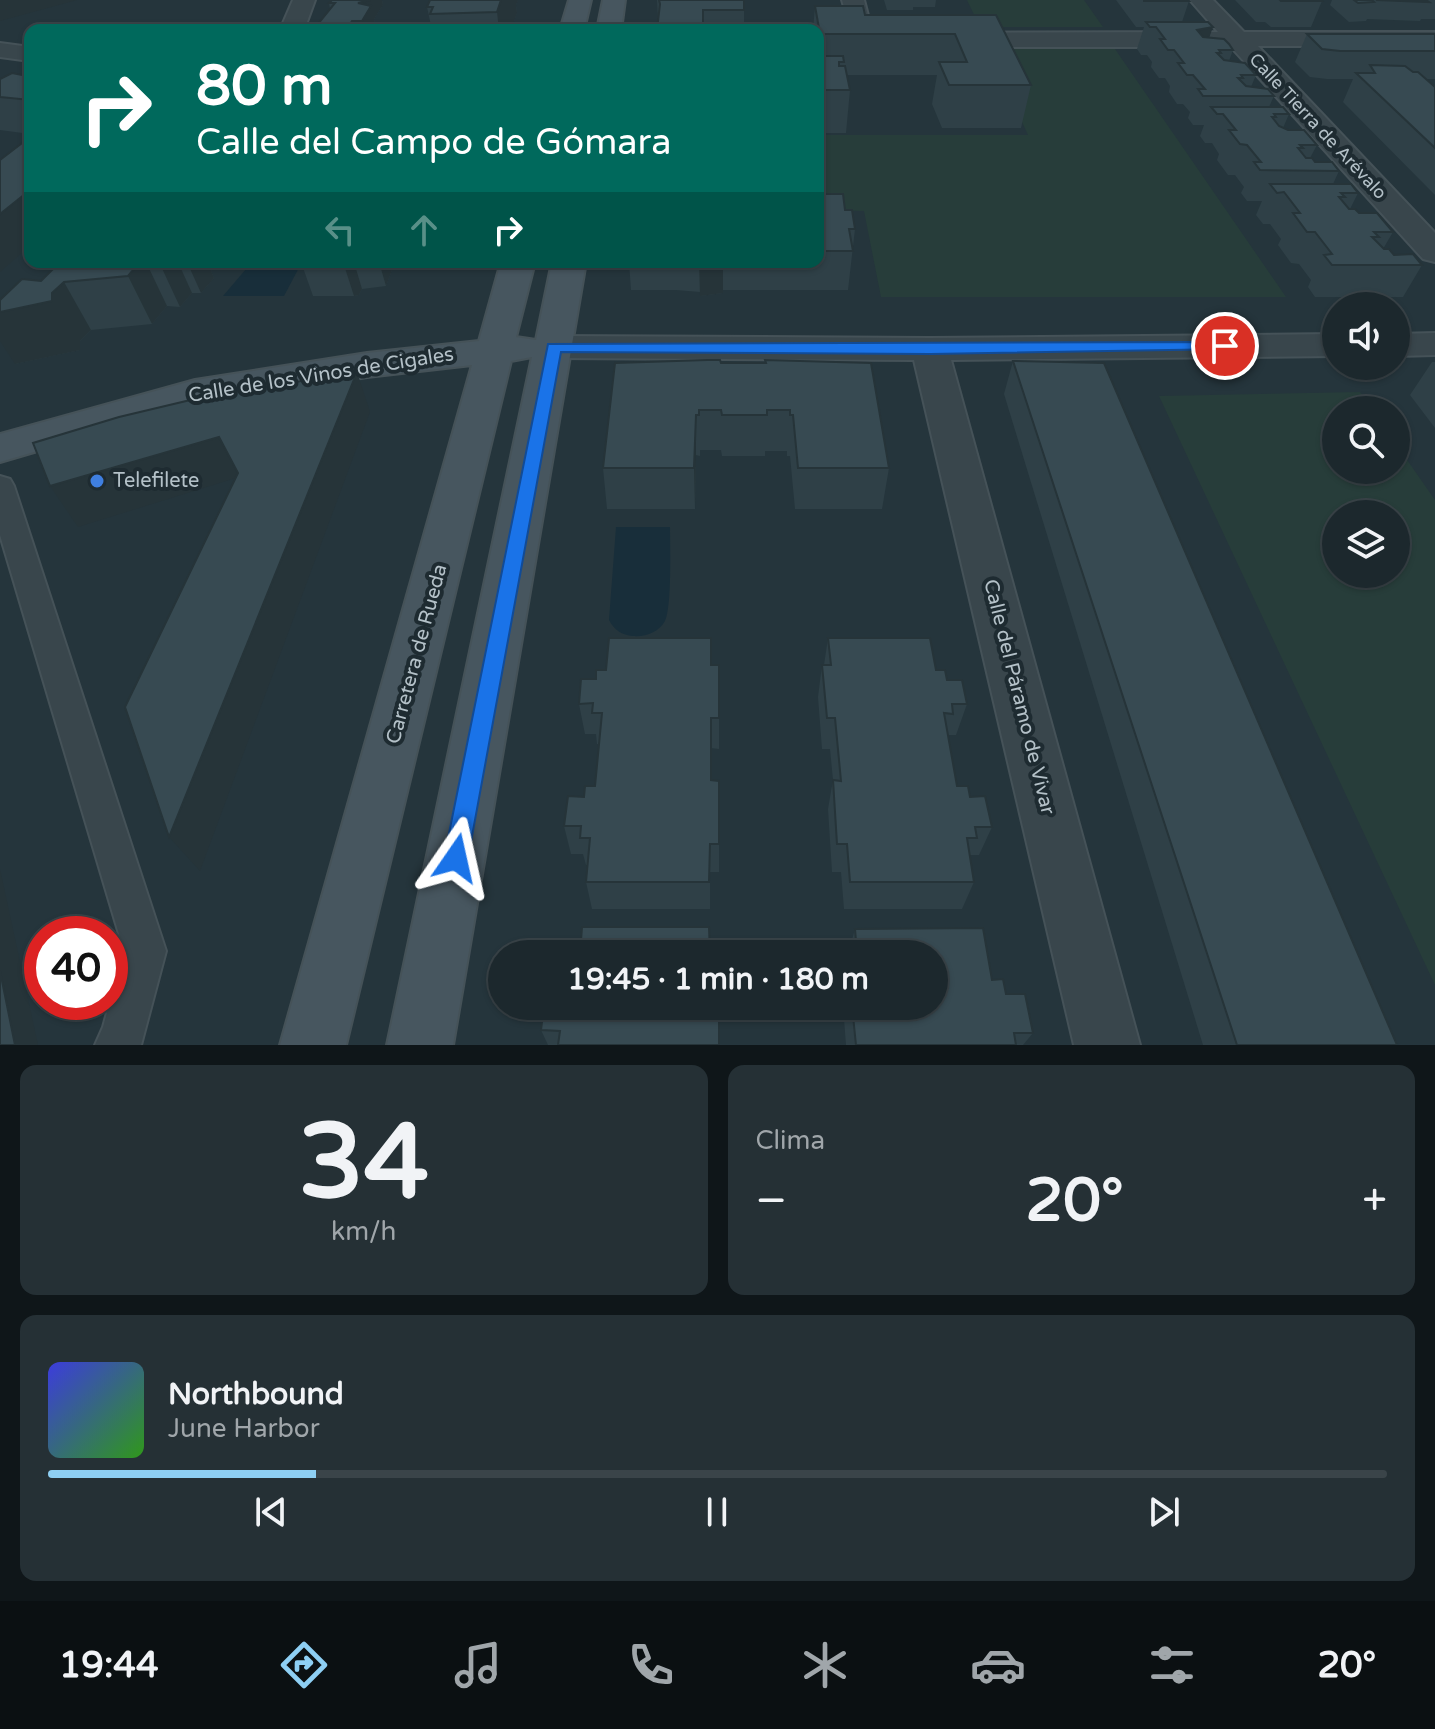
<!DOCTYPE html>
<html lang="es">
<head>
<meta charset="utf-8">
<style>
	body { margin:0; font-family:"Varela Round",sans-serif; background:#253035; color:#f1f3f6; height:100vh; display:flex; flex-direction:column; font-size:30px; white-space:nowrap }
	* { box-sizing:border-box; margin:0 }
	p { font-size:26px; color:#a0a6aa }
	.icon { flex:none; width:44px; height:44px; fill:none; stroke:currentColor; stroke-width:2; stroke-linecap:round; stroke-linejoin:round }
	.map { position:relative; height:1045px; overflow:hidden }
	.sheet { display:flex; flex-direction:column; gap:20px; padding:20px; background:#0f1619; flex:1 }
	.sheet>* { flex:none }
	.hud { position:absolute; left:24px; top:24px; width:800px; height:244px; border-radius:16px; box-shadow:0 2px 6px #0004,0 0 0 2px #3a4449; background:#00695c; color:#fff; overflow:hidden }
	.controls { position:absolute; left:1322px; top:292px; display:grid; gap:16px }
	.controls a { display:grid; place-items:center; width:88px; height:88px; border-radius:50%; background:#1c282d; box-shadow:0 2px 6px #0004,0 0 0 2px #3a4449; font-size:40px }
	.speed { position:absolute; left:24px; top:916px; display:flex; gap:16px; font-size:40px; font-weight:700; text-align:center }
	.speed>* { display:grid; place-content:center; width:104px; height:104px; border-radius:50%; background:#1c282d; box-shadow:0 2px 6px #0004,0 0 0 2px #3a4449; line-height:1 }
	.speed .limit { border:12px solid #d22; background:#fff; color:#111 }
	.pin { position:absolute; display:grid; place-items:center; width:68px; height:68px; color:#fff; margin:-34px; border:4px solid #fff; border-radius:50%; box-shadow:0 2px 8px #0007 }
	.me { position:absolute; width:88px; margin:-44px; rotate:11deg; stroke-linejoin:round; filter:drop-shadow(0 0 6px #0008) }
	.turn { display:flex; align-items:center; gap:28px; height:168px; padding:0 40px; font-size:36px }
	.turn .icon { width:104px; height:104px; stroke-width:2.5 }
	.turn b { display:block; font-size:56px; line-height:68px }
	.lanes { display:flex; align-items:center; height:76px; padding:0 40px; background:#0003; justify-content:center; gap:40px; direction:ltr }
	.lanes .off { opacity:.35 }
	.big { font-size:60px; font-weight:700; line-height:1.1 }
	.sheet .tile { flex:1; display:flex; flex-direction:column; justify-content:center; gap:12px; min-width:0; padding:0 28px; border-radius:16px; background:#253035 }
	.sheet .dial { align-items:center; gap:0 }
	.dial b { font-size:104px; line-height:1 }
	.song { display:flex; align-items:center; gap:24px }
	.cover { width:96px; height:96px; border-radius:12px; background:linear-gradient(135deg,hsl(240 70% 55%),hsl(110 70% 35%)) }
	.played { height:8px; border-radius:4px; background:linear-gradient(90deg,#8ecff3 20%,#3a4449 20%) }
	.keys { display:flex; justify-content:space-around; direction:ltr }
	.heat { display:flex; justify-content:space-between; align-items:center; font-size:44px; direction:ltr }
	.sheet .tiles { flex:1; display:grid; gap:20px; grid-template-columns:1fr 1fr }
	.tile:last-child { grid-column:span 2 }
	.trip { position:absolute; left:488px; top:940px; width:460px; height:80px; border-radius:40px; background:#1c282d; box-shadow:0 2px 6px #0004,0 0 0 2px #3a4449; font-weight:700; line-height:80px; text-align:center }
	.dock { display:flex; height:128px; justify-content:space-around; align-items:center; background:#0b1012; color:#a0a6aa }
	.dock .icon { width:56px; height:56px }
	.dock .active { color:#8ecff3 }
	.dock b { font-size:36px; color:#f1f3f6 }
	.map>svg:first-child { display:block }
	.green { fill:#273d3a; fill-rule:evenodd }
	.water { fill:#182e3a }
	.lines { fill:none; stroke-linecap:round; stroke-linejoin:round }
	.lane-casing { stroke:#455258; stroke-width:4 }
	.street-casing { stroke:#455258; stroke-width:4 }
	.secondary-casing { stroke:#455258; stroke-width:4 }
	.lane { fill:#39464c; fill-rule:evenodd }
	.street { fill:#39464c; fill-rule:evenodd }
	.secondary { fill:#47565f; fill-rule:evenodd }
	.wall { fill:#2f4047 }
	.shaded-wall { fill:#263439 }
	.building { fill:#374a52; stroke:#263439; stroke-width:2 }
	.route { fill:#1a73e8; stroke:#114b97; stroke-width:2 }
	.shop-dot { fill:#3f7fe0; stroke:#1e2b31; stroke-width:3 }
	.labels { text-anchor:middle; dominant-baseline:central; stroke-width:8; stroke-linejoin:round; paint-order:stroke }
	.far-street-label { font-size:18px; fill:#b4c1c8; stroke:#1e2b31 }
	.street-label { font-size:20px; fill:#b4c1c8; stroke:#1e2b31 }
	.poi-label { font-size:20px; fill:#b4c1c8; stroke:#1e2b31; text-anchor:start }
</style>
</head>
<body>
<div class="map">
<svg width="1435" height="1045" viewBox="0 0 1435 1045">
	<rect width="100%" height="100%" fill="#25353c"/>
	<g class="green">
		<path d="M967,0h117l19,27h-123z"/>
		<path d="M989,49h126l171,248h-405l-17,-86 -46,-1v-75h210z"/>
		<path d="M1360,392l13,18h-37v60h60v-26l39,56v485l-276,-589zM1396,514v60h-60v-60z"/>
	</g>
	<g class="water">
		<path d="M252,262h50l-18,34h-61z"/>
		<path d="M616,527h54c0,20 2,79 -5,94 -6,11 -19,16 -32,15 -11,-1 -19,-6 -24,-16z"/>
	</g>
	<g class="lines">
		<g class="lane-casing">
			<path id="lane" d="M0,476l10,3 4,7 152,465 -25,94h-46l8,-18 21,-76 -124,-416z"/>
		</g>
		<g class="street-casing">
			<g id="street">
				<path d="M293,0h22l-11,30h-24z"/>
				<path d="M842,0h22l6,23 20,10 328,-1 -28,-32h23l31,32h191v14h-177l177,187v29l-12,-3 -192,-212h-341l-23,-6 -16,-10z"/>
				<path d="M0,43l30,4v14l-30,-4z"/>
				<path d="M1435,333v22l-39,1v-22z"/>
				<path d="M1336,334v22l-385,4 189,685h-66l-160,-685 -360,-2 -13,-3 -5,-8 5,-8 13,-3 376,2z"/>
			</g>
		</g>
		<g class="secondary-casing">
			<g id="secondary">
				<path d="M569,0h22l-7,30h-24z"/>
				<path d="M603,0h22l-4,30h-24z"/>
				<path d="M501,262h34l-19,75 20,3 16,-78h34l-133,783h-66l145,-688 -21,4 -165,684h-66l192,-680 -105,12 -169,27 -198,58v-28l195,-54 172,-27 112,-12z"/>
			</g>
		</g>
		<use href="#lane" class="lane"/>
		<use href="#street" class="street"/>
		<use href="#secondary" class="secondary"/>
	</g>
	<g class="wall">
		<path d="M330,0h52l1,5 -9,14 2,7 -3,4h-60l17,-21 -1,-6z"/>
		<path d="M430,0h88l-2,5 1,8 -6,17h-79l-5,-23z"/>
		<path d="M657,0h87v30h-87l1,-11z"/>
		<path d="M884,0h52l-1,7h-22v3h-26z"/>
		<path d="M1116,0h72l1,1 -7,21 51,28 -4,11 27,14 -5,12 23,9 -5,11 20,7 -6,14 34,17 -7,13 5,4 24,9 -6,13 25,9 -8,16 43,23 -10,17 11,6 28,10 -19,32h-88l-7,-10 3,-7 -12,-16 -8,-1 -13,-18 3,-6 -11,-15h-7l-7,-9 6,-14h-15l-6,-8 3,-6 -9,-12h-7l-11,-15 2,-6 -7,-11h-7l-5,-7 4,-11h-11l-5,-7 2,-6 -7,-8h-6l-8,-12 1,-6 -5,-8h-6l-8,-11 1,-5 -5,-7h-6l-4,-6 7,-22h-8z"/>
		<path d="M1235,0h86l1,1 -11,26h-40l-6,-5h-9z"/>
		<path d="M1332,0h103v19h-14l-1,2 -53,-2 -1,2 -17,1 -19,-17z"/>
		<path d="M815,6l50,9h131l35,70 -10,43h-79l-10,-24 5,-29h-90l3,15 -4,43h-28v-103h-5z"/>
		<path d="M1307,34h128v45h-9l9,8v108l-92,-93 10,-23h-26l-17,-2 -15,-15z"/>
		<path d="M30,71v63l-30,-4v-51l22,-4z"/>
		<path d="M818,194l27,16 10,19 -7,61h-125v3l-23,3v-4l-24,-2h-45l-2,-28h189z"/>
		<path d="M60,262h155l-3,4 1,2 -2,3 3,7 -13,15h-9l-12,14 -13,-1 -15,18 -61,6 -11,11v9l-65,14 26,-83z"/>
		<path d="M301,262h106l-3,8h-12l-6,16 -24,3 -3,6 -5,1h-41z"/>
		<path d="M1013,361l384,684h-194l-199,-651z"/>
		<path d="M1432,362h3v66l-25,-33z"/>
		<path d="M721,363l168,105 -7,41h-87l-5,-53h-3v-5h-22v5h-43l-1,-6h-21v6l-4,-1 -1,54h-88l-4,-41z"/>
		<path d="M828,638l108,32 11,10 20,24 -11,31h-8l9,51 13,11 22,30 -13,28h-9v1l4,26 -12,27h-118l-3,-37h-9l-4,-63 5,-29 -3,-31h-8l-4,-52 4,-32h2z"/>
		<path d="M719,665v84l-8,-1v32l8,1v91h-9v37h-118l-6,-27 1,-17h-1l-3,-11h-12l-7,-28 20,-29 11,-11 4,-42h-2l-1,-10h-11l-6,-30 17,-25 10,-9z"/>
		<path d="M983,928l9,52 11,-1 3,15h19l8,39 -10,12h-177l-3,-39h91v-52h-86l7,-25z"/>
		<path d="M544,1006l175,39h-171l-7,-15z"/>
	</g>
	<g class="shaded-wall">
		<path d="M0,0h77l-77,21z"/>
		<path d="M370,0h12l1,5 -9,14 2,7 -3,4h-9l-6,-27z"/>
		<path d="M501,0h17l-2,5 1,8 -6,17h-12l-2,-18z"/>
		<path d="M1213,27l-10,28 -6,-25z"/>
		<path d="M30,190v56l-30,26v-58z"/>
		<path d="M140,262h6l21,44 -15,18 -24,-48z"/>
		<path d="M159,262h19l14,31 -12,14z"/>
		<path d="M187,262h28l-3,4 1,2 -2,3 3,7 -13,15z"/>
		<path d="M343,262h11l8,27 -3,6 -5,1z"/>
		<path d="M379,262h11l2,8 -6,16z"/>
		<path d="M699,262h24v31l-23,3z"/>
		<path d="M64,282l27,48 -11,11v9l-65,14 -15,-23v-29z"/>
		<path d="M357,372l13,40 -170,459 -31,-34z"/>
		<path d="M696,415v40l-1,54 -1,-41z"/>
		<path d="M219,437l20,40 -161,50 -28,-41z"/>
		<path d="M0,869l38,176h-23l-15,-74z"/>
	</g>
	<g class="building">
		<path d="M332,0h38l-12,3 13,3 -9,15h-10l-4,7h9l-1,2h-43l22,-27h-6z"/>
		<path d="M430,0h71l-4,12 -67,2 3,-7h-6z"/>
		<path d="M659,0h85v10h-41v20h-46l3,-26z"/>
		<path d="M1144,0h44l1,1h-45z"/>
		<path d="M1280,0h41l1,1h-41z"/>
		<path d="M1354,0h18l2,2 -16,1z"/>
		<path d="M1376,0h50l3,2z"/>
		<path d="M815,6h48l2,9h131l35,70h-82l-10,-23h28l-12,-28h-135z"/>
		<path d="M1146,22h62l5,5 -16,3 6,7 21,2 5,5 4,6h-14l2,3h-4l7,7 21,3 11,12h-15l2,3h-5l8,8 22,3 6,7h-71l-5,-7h7l-12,-14h-6l-9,-12h6l-10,-13h-6l-8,-11h5l-9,-12h-6z"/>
		<path d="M1307,34h128v17h-95l-18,-2z"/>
		<path d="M818,56h25l1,6h-5v4h6l5,24h-32z"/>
		<path d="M1370,65l35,1 8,6h5l17,15v61l-79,-75h19z"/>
		<path d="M30,71v29l-30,-3v-18l12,-6 10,2z"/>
		<path d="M1211,107h72l6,7h-15l2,3h-4l7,9 9,4h16l13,15h-17l3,3h-5l8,10h6l3,4h17l7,9 -79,-1 -6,-8h7l-14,-17 -7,-1 -11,-14h7l-13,-16h-6z"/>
		<path d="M30,137v53l-30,24v-54z"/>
		<path d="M1270,184h81l7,9h-17l4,4h-6l10,12h6l4,4h18l16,19h-19l5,5h-7l12,12h5l5,6 19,-1 9,11h-90l-8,-10 8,-1 -17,-22h-8l-14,-19h7l-16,-21 -7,1z"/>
		<path d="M818,194h25l2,16h7l3,19h-6l4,22h-35z"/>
		<path d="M60,262h80l-12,14 -64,6 -12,11v8l-52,11v-12l22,-21 19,2z"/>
		<path d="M707,360h13l1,3h45l-1,-3 106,3 18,105h-91l-5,-53h-3v-5h-23v5h-45l-1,-5h-22v5h-3l-2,53h-91l12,-105z"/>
		<path d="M1013,361l91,2 293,682h-160z"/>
		<path d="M357,372l-188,465 -44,-130 113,-234 -19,-36 -169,49 -17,-43 86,-26 84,-20z"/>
		<path d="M609,638h102v27h8v53h-8v62l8,1v63h-9l-1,38h-123l4,-44h-10l1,-12h-17l4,-30 16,1 1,-11h10l7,-73h-10l1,-10 -14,1 2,-25h15v-9h10z"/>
		<path d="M828,638h102l6,32h9l2,10h15l5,24h-15l1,10 -9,-1 13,73h11l2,11 15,-1 7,31h-17l2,11h-10l7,44h-124l-3,-38h-10l-4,-64 8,1 -6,-63h-8l-5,-53h9z"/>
		<path d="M582,927h127l1,27h-130z"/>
		<path d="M983,928l9,52 11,-1 3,15h19l8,39h-19l2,12h-160l-4,-39h82v-52h-77l-2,-25z"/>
		<path d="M0,971l15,74h-15z"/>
		<path d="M544,1006h175v39h-161l2,-14 -19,-1z"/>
	</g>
	<path class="route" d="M1225,342l5,1v6l-300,5 -369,-2 -93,506 -4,9 -8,3 -9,-3 -3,-9 104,-514z"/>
	<circle class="shop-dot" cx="97" cy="481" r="8"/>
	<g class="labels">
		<g class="far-street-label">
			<text transform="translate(1318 126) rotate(47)">Calle Tierra de Arévalo</text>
		</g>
		<g class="street-label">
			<text transform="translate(321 375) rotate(-9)">Calle de los Vinos de Cigales</text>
			<text transform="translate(417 654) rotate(-75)">Carretera de Rueda</text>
			<text transform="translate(1019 697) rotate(76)">Calle del Páramo de Vivar</text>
		</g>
		<g class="poi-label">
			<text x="113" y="481">Telefilete</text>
		</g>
	</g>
</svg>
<div class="controls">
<a><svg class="icon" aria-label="sound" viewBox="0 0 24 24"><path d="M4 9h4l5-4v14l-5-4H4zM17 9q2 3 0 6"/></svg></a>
<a><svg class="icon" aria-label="search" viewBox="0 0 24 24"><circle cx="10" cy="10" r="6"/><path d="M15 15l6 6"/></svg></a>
<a><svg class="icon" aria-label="layers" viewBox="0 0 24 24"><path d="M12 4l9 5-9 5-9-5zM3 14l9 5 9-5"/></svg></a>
</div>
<div class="speed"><div class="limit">40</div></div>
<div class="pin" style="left:1225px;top:346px;background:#d93025"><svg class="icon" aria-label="arrive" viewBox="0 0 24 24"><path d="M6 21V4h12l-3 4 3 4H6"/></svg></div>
<svg class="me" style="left:456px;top:858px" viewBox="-20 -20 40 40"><path d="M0-17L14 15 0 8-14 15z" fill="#1a73e8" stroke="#fff" stroke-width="4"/></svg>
<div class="trip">19:45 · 1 min · 180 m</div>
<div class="hud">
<div class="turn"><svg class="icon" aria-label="right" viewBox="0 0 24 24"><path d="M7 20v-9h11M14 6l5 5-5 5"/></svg><div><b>80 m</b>Calle del Campo de Gómara</div></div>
<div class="lanes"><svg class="icon off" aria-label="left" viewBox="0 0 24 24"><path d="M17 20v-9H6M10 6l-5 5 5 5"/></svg><svg class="icon off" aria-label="ahead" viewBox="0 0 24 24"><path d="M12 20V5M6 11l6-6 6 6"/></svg><svg class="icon" aria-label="right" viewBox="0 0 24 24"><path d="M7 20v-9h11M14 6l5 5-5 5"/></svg></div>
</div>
</div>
<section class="sheet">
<div class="tiles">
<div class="tile dial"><b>34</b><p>km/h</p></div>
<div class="tile"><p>Clima</p>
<div class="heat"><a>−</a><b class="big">20°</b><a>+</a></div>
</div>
<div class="tile">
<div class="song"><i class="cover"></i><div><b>Northbound</b><p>June Harbor</p></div></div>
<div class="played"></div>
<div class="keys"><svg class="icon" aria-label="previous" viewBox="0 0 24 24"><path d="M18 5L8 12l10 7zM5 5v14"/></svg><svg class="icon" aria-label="pause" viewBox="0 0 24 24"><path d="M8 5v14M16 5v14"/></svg><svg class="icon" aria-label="next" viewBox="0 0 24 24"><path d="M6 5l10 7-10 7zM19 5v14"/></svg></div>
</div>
</div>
</section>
<nav class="dock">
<b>19:44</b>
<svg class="icon active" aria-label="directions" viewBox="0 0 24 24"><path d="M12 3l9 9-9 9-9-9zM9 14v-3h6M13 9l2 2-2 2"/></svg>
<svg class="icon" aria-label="music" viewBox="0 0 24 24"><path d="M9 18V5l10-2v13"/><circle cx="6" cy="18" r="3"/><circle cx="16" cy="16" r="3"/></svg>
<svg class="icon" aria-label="phone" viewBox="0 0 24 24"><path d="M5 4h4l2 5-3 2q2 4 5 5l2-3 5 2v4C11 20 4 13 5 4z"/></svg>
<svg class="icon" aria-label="climate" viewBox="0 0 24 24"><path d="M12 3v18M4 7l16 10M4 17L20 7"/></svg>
<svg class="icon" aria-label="car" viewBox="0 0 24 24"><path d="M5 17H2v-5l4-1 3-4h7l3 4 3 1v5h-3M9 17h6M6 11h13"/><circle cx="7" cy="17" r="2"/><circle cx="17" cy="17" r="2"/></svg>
<svg class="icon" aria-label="filters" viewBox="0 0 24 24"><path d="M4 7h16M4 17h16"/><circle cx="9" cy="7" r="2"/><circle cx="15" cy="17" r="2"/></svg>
<b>20°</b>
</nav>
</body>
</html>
